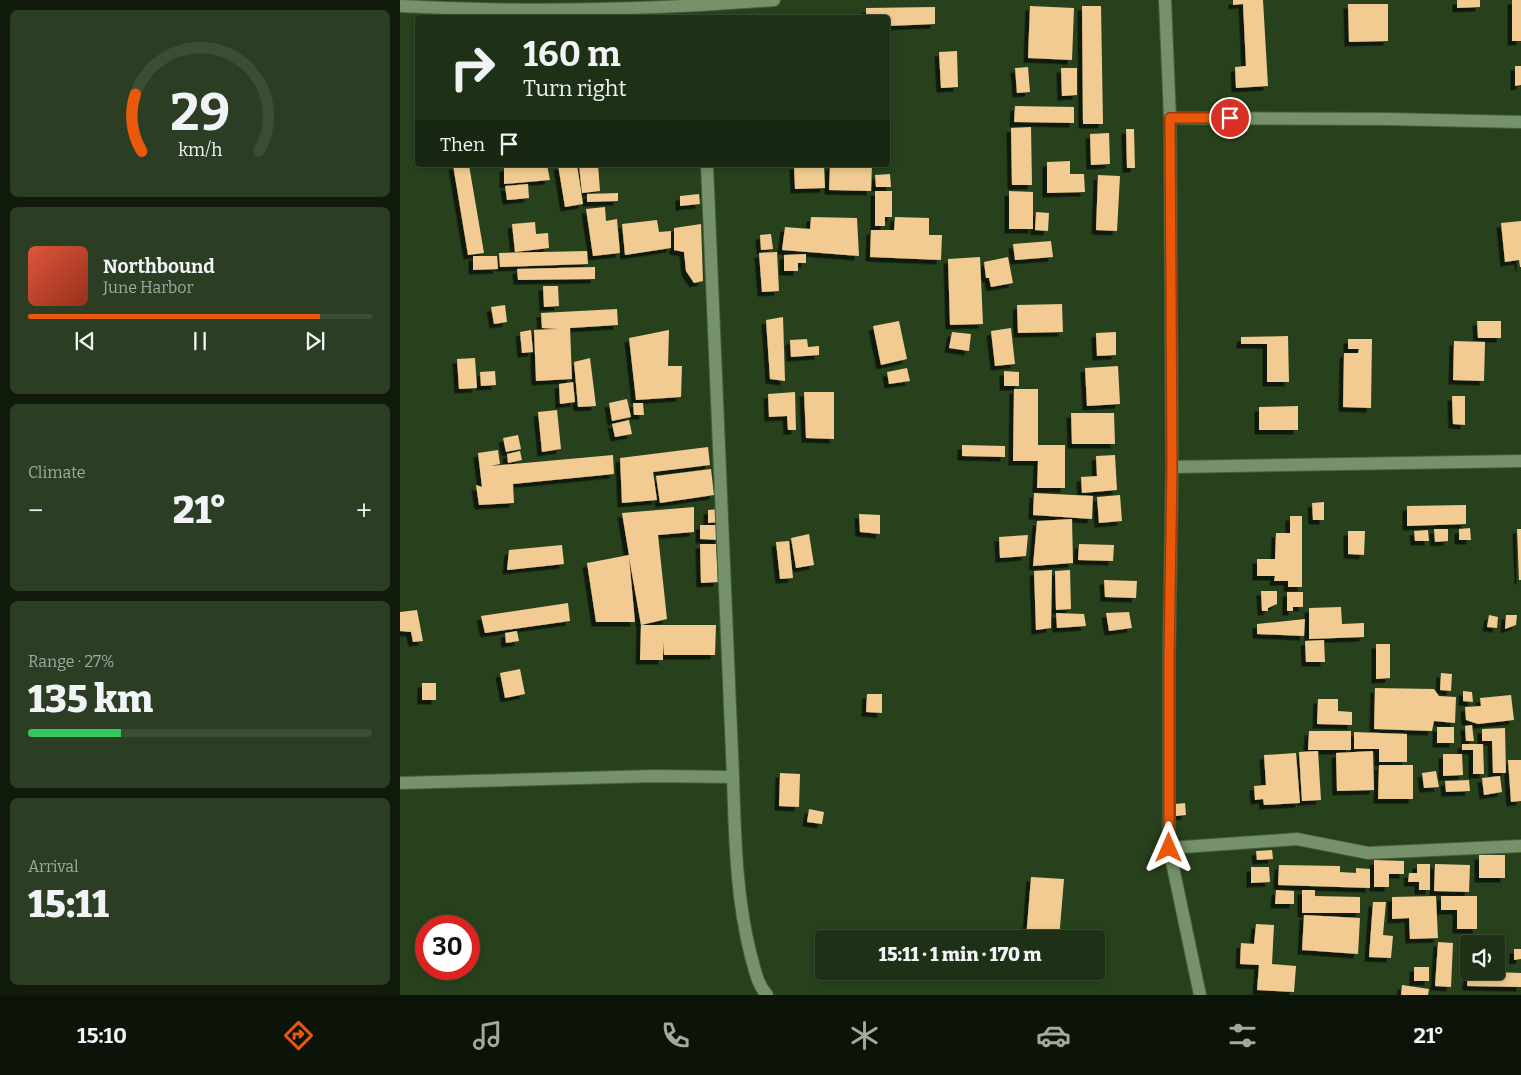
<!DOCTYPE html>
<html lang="en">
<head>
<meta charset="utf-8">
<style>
	body { margin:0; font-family:Bitter,serif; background:#2b3d23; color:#f1f3f6; height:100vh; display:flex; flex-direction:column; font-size:19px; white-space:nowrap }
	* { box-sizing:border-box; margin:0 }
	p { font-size:16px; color:#a1a9a1 }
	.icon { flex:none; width:28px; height:28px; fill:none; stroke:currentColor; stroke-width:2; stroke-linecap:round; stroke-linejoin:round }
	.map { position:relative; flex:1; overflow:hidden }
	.side { display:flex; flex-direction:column; gap:10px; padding:10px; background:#101b0c; width:400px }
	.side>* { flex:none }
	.guide { position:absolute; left:15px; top:15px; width:475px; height:152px; border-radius:5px; box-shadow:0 2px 8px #0003,0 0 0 1px #3c4c35; background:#1e3116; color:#f1f3f6; overflow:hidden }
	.controls { position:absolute; left:1060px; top:935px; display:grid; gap:10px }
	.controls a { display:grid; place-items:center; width:45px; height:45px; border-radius:5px; background:#1e3116; box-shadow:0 2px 8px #0003,0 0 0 1px #3c4c35; font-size:25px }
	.speed { position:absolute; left:15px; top:915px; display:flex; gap:10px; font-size:25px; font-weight:700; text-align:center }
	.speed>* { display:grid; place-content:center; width:65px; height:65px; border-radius:50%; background:#1e3116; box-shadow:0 2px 8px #0003,0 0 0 1px #3c4c35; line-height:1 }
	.speed .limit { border:8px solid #d22; background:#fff; color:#111 }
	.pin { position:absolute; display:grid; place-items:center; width:42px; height:42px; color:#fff; margin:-21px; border:2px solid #fff; border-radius:50%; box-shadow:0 1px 5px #0007 }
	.me { position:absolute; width:55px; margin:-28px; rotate:0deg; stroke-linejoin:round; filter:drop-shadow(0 0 4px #0008) }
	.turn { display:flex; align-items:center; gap:18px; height:105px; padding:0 25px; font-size:22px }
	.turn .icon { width:65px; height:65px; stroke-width:2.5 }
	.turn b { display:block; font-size:35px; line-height:42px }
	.then { display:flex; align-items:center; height:48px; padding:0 25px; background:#0003; gap:10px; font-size:19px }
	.big { font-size:38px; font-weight:800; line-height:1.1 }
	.side .widget { flex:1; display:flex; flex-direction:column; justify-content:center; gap:8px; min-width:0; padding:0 18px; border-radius:8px; background:#2b3d23 }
	.side .dial { align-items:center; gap:0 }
	.dial svg { height:130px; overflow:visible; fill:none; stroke:#3c4c35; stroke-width:7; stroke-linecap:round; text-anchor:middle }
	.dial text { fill:#f1f3f6; stroke:none }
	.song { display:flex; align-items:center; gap:15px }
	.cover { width:60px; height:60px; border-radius:8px; background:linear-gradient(135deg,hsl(10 70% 55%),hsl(10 70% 35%)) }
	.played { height:5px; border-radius:2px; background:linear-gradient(90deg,#ea580c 85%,#3c4c35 85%) }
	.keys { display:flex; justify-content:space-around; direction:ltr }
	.heat { display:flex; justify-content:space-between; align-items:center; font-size:28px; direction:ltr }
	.charge { height:8px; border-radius:4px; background:linear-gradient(90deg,#34c759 27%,#3c4c35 0) }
	.trip { position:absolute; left:415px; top:930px; width:290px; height:50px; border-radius:5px; background:#1e3116; box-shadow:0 2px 8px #0003,0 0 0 1px #3c4c35; font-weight:800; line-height:50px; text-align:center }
	.tab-bar { display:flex; height:80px; justify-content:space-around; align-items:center; background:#0c1409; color:#a1a9a1 }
	.tab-bar .icon { width:35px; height:35px }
	.tab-bar .current { color:#ea580c }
	.tab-bar b { font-size:22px; color:#f1f3f6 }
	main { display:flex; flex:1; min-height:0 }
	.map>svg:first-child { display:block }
	.building { fill:#f1cb92; filter:url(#shadow) }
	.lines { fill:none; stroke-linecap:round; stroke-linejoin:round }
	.minor-casing { stroke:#475d3c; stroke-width:14 }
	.minor { stroke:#75926a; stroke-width:12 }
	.route-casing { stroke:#983908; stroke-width:12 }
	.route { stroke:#ea580c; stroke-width:9 }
</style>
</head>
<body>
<main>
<section class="side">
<div class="widget dial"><svg viewBox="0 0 100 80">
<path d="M14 69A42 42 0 1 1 86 69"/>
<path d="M14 69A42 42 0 0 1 10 34" stroke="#ea580c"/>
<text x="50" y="56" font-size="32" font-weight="700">29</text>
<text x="50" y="72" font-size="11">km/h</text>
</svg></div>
<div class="widget">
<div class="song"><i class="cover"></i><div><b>Northbound</b><p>June Harbor</p></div></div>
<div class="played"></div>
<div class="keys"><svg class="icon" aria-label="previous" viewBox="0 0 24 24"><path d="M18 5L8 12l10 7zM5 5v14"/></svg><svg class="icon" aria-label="pause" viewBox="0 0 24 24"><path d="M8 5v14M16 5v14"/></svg><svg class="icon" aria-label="next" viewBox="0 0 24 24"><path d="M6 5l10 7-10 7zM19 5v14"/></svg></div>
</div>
<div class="widget"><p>Climate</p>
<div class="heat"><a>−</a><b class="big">21°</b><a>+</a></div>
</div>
<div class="widget"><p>Range · 27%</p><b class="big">135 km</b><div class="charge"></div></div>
<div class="widget"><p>Arrival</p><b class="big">15:11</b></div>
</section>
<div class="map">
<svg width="1121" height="995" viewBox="0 0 1121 995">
	<defs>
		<filter id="shadow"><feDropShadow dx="-4.5" dy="4.5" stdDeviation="0" flood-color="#0009"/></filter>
	</defs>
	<rect width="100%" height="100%" fill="#28411d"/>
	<g class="building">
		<path d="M833,0h30l5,86 -32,2 -1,-21 11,-1 -3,-62 -10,1z"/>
		<path d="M1057,0h23v7l-23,1z"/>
		<rect x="1112" y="0" width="9" height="41"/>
		<path d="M948,4h40v37l-39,1z"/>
		<path d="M630,6l44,2 -2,52 -44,-2z"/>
		<path d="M682,6h19l2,118h-20z"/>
		<path d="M535,7v17l-47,2v-8h-22v-10z"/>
		<path d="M557,51l1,36 -17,1 -2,-36z"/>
		<path d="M1115,66h6v19l-6,1z"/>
		<path d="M628,67l2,25 -13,1 -2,-25z"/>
		<path d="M661,68h16v27l-15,1z"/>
		<path d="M615,106l59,1v16l-60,-1z"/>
		<path d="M631,127l1,58h-20l-1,-57z"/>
		<path d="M726,129h8l1,39h-8z"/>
		<path d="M709,133l1,31 -19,1 -1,-31z"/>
		<path d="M670,161v13h14l1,18 -38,1v-31z"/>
		<path d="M53,165h16l15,88 -16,2z"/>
		<path d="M133,165h14l3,15 -46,4v-17z"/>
		<path d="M158,165h19l6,39 -18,3z"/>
		<path d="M179,165h19l2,26 -18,2z"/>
		<path d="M394,165h30l1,23 -30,1z"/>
		<path d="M430,165h42l-1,26 -42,-1z"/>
		<path d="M490,174l1,13h-15l-1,-12z"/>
		<path d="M698,175l22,1 -3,55 -21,-1z"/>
		<path d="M128,184l1,14 -22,2 -2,-14z"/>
		<path d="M475,191h17v26h-7v9h-10z"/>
		<path d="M609,191l24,1v37h-24z"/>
		<path d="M218,193v8l-31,1v-8z"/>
		<path d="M299,194l1,10 -20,2v-10z"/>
		<path d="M205,207l1,14 11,-2 3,34 -27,3 -7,-47z"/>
		<path d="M636,212l13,1 -1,18 -13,-1z"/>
		<path d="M411,217l46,1 2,38 -77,-6 3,-23 25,2z"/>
		<path d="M495,217l34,1v17h13l-1,25 -71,-3 1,-27h23z"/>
		<path d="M257,220l2,12 12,-1v17l-46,7 -3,-31z"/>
		<path d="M1121,221v46h-1l-1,-7 -14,2 -4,-39z"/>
		<path d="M135,222l1,12 12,-1 1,15 -34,4 -3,-28z"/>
		<path d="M301,224l2,57 -9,2 -8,-12 -2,-19 -10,-2v-22z"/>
		<path d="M371,234l2,15 -12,1 -1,-15z"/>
		<path d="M651,241l2,16 -38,3 -2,-16z"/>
		<path d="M187,251l1,13 -88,3 -1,-14z"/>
		<path d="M377,252l2,39 -17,1 -3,-39z"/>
		<path d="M406,254v9h-8v8h-14v-16z"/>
		<path d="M73,256h24l1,13 -25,1z"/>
		<path d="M580,257l3,67 -33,1 -2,-66z"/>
		<path d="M608,257l5,26 -22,4 -2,-9h-3l-2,-16z"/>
		<path d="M195,267v12l-77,1 -1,-11z"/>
		<path d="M143,286h15l1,20 -15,1z"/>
		<path d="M662,304l1,28 -45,1 -1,-28z"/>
		<path d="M105,305l2,17 -13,2 -3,-17z"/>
		<path d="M217,309l1,16 -48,3 2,51 -36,2 -2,-51 24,-1 -16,-1 -1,-15z"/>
		<path d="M383,317l2,64 -15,-2 -4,-59z"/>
		<path d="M499,321l8,38 -26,6 -8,-39z"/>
		<path d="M1077,321h24v17h-23z"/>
		<path d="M611,328l4,36 -20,2 -4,-35z"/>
		<path d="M131,330l2,22 -11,1 -2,-21z"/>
		<path d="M269,330l-1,36h14l-1,31 -45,3 -7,-62z"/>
		<path d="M552,332l19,2 -2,17 -20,-3z"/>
		<path d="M716,332v23l-19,1 -1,-23z"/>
		<path d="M888,336l1,46h-22v-38h-26v-7z"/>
		<path d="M407,339l1,8 11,-1v9l-28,2 -1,-17z"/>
		<path d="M948,339h24l-1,69 -28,-1 1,-54h14l1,-4h-11z"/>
		<path d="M1054,341l31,1 -1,39 -31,-1z"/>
		<path d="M75,358l2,30 -18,1 -2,-30z"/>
		<path d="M190,358l6,48 -18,1 -4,-45z"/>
		<path d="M718,366l2,38 -33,2 -2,-38z"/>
		<path d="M507,368l3,13 -21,3 -2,-12z"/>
		<path d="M95,371l1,14 -15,1 -1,-14z"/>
		<path d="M604,371l15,1v14h-15z"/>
		<path d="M173,382l2,20 -15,2 -1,-20z"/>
		<path d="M614,389h24v56h27v43h-28l1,-27h-25z"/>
		<path d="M395,392l1,38h-8l-1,-14 -18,1 -1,-23z"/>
		<path d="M404,392h30v47l-28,-1z"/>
		<path d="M1052,396h13v29l-12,-1z"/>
		<path d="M227,399l4,18 -19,4 -3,-18z"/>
		<path d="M233,403h10l1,12h-10z"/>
		<path d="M898,406v24h-39v-23z"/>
		<path d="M157,410l4,39 -19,3 -4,-40z"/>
		<path d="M671,413h43l1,31h-43z"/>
		<path d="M229,420l3,14 -17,3 -3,-13z"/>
		<path d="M118,435l3,14 -15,3 -3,-14z"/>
		<path d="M562,445l43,1v11l-43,-1z"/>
		<path d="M308,447l2,18 -57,7 4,28 -35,3 -2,-45z"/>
		<path d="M98,450l2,14 -10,2 123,-11 1,19 -101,10 1,19 -35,2 -3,-20 6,2 -4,-34z"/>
		<path d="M120,451l2,9 -14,3 -1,-9z"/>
		<path d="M715,455l2,35 -35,3 -1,-16 16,-1 -1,-20z"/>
		<path d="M311,469l3,26 -54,8 -4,-27z"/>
		<path d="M634,493l59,3 -1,23 -59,-4z"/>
		<path d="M720,495l2,26 -23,2 -2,-26z"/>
		<path d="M924,502v18h-11l-1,-17z"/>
		<path d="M1066,505v19l-59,2v-20z"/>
		<path d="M294,507v25l-36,3 9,84 -26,6 -12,-68 6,65h-39l-9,-59 42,-8 -7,-42z"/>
		<path d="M318,509l1,13 -11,1v-13z"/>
		<path d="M459,514l21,1v19l-20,-2z"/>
		<path d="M890,516h12v71h-14v-6h-14l1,-5h-18v-17h18l1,-26h14z"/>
		<path d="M672,519l1,44 -40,3 4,-45z"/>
		<path d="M300,525h20l-1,15 -19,-1z"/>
		<path d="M1070,528l1,12h-12v-11z"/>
		<path d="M1034,529h14v12l-13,1z"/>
		<path d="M1117,529h4v51h-2z"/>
		<path d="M1028,530l1,11h-14l-1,-10z"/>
		<path d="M948,531h17l-1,24 -16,-1z"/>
		<path d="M409,534l5,31 -18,3 -5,-30z"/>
		<path d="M628,535l-2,21 -26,2 -1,-21z"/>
		<path d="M389,541l4,37 -13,1 -4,-37z"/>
		<path d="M300,544h16l2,38 -17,1z"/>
		<path d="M679,544l35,1 -1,16 -35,-1z"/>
		<path d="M162,545l2,19 -57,6 2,-20z"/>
		<path d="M652,570l-1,58 -15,2 -2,-59z"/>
		<path d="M670,570l1,39 -15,1 -1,-39z"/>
		<path d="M704,580l33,1 -1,17 -31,-1z"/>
		<path d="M861,591h16v13l-9,4v3h-6z"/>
		<path d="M887,592h16v15h-10v4h-6z"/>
		<path d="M168,603l2,18 -85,12 -4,-17z"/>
		<path d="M941,607l1,17 22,-1v14l-55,2v-31z"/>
		<path d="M17,610l6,31 -10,1 -2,-10 -11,-1v-19z"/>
		<path d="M729,612l3,16 -23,3 -3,-18z"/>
		<path d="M656,613l28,1 2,12 -29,2z"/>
		<path d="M1089,615l9,2 -1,11 -10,-1z"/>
		<path d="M1106,615h11l-1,10 -11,4z"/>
		<path d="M905,619l-1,17 -47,-2v-10z"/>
		<path d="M241,625h75l-1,30h-51l-1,-13v18h-23z"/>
		<path d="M117,631l2,10 -13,2 -1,-10z"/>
		<path d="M924,640l1,22h-19l-1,-21z"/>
		<path d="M976,644h14v34l-14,1z"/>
		<path d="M120,669l5,25 -20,4 -5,-25z"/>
		<path d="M1041,673l11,1 -1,17 -11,-1z"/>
		<rect x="22" y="683" width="14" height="17"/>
		<path d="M975,688l59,1 5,7 17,1 -1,26 -21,-2 -2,10 -58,-2z"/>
		<path d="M1063,691l9,1 1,10 -10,-1z"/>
		<path d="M467,694h15v19l-16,-1z"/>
		<path d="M1111,695l3,25 -36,4 -12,-4 -1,-13 16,-1 -1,-8z"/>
		<path d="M918,699h20v12l14,1v13l-35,-1z"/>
		<path d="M1072,725l2,16h-8l-1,-15z"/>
		<rect x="1037" y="727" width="17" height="16"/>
		<path d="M1105,728l1,45h-13l-1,-32h-10v-12z"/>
		<path d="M909,731h42v19h-43z"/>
		<path d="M954,732l53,2v28h-28v-13h-25z"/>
		<path d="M1062,744h21l1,30h-11v-24h-11z"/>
		<path d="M918,751l3,49 -19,1 -3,-49z"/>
		<path d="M973,751l1,39 -37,1 -1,-38z"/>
		<path d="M896,753l4,50 -36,2 -1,-6 -8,1 -1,-14 12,-1 -2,-30z"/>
		<path d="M1043,754h19l1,21 -20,1z"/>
		<path d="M1108,760h13v41l-10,1z"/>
		<path d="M979,765h34v34h-35z"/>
		<path d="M1036,771l3,16 -15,1 -2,-15z"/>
		<path d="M380,773l20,1 -1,33 -20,-1z"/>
		<path d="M1100,776l2,16 -18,3 -2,-17z"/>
		<path d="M1069,780l1,11 -24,1 -1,-11z"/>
		<path d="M785,803l1,12 -10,1 -1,-12z"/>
		<path d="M409,809l15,3 -2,12 -15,-2z"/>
		<path d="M872,850l1,9 -16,1 -1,-9z"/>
		<rect x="1079" y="855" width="26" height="23"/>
		<path d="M974,860l30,1v13h-15v13h-15z"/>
		<path d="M1017,864h13v26h-11v-8h-11l1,-9h8z"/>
		<path d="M1035,864l35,1 -1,27 -35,-1z"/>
		<path d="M879,865l61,1v6l16,1v-5l14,1v19l-92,-3z"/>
		<path d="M851,867h18l1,15 -19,1z"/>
		<path d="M631,877l33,2 -5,60h-33z"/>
		<path d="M876,890l18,1v13h-19z"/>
		<path d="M902,890h13v6l45,1v16h-58z"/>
		<path d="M1036,896l2,42 -28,1 -1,-21 -17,1v-22z"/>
		<path d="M1041,896h36v33h-20v-19h-16z"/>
		<path d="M973,902h13l-3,33 10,1 -2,22 -22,-1z"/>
		<path d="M904,915l56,3 -2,36 -56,-4z"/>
		<path d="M856,924l18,1 -2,39 24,2 -2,26 -37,-2 2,-25 -19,-1 1,-21 13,1z"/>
		<rect x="1072" y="934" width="18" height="10"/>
		<path d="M1038,942l15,1 -2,44 -16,-1z"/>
		<path d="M1114,949h7v10l-7,1z"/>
		<rect x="1014" y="967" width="15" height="14"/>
		<path d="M1068,971l53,2v14l-54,-1z"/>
		<path d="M1002,985l27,4 -1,6h-27z"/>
	</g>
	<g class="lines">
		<g class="minor-casing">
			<g id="minor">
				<path d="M765,0l5,118 2,349 -3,192v189l31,147"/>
				<path d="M0,6c125,7 250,4 374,-6"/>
				<path d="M770,118l219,1 132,3"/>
				<path d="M307,165l26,612"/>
				<path d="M772,467l349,-6"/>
				<path d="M0,783l255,-7 78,1c2,60 3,121 18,179 4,14 6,28 16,39"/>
				<path d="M769,848l128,-9 71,14 153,-7"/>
			</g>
		</g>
		<use href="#minor" class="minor"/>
	</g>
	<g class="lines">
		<g class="route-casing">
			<path id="route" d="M769,848v-190l3,-191 -2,-349h60"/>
		</g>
		<use href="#route" class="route"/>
	</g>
</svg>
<div class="controls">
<a><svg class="icon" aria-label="sound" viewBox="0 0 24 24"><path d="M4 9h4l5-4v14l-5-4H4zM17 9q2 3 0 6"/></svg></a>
</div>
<div class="speed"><div class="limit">30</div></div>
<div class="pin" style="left:830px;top:118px;background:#d93025"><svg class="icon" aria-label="arrive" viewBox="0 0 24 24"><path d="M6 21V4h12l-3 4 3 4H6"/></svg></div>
<svg class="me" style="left:769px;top:848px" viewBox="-20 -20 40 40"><path d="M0-17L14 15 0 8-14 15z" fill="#ea580c" stroke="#fff" stroke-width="4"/></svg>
<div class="trip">15:11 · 1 min · 170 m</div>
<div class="guide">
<div class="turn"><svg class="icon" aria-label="right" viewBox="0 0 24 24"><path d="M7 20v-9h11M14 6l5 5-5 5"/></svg><div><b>160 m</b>Turn right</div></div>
<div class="then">Then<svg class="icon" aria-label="arrive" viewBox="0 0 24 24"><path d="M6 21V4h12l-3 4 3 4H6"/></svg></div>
</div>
</div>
</main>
<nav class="tab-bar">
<b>15:10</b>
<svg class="icon current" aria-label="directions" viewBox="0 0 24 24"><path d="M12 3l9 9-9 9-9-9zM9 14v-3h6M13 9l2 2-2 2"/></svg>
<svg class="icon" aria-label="music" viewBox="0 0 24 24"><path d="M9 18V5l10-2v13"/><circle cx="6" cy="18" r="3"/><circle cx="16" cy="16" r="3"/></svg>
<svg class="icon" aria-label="phone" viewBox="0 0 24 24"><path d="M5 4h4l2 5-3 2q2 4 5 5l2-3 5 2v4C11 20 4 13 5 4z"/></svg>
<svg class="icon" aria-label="climate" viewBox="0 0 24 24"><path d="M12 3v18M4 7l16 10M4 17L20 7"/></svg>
<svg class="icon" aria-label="car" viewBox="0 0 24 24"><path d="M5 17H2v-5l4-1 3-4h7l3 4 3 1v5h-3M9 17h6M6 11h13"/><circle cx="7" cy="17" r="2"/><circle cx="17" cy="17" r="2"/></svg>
<svg class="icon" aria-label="filters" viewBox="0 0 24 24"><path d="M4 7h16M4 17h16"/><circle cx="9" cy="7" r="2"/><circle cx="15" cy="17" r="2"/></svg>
<b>21°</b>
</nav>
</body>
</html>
